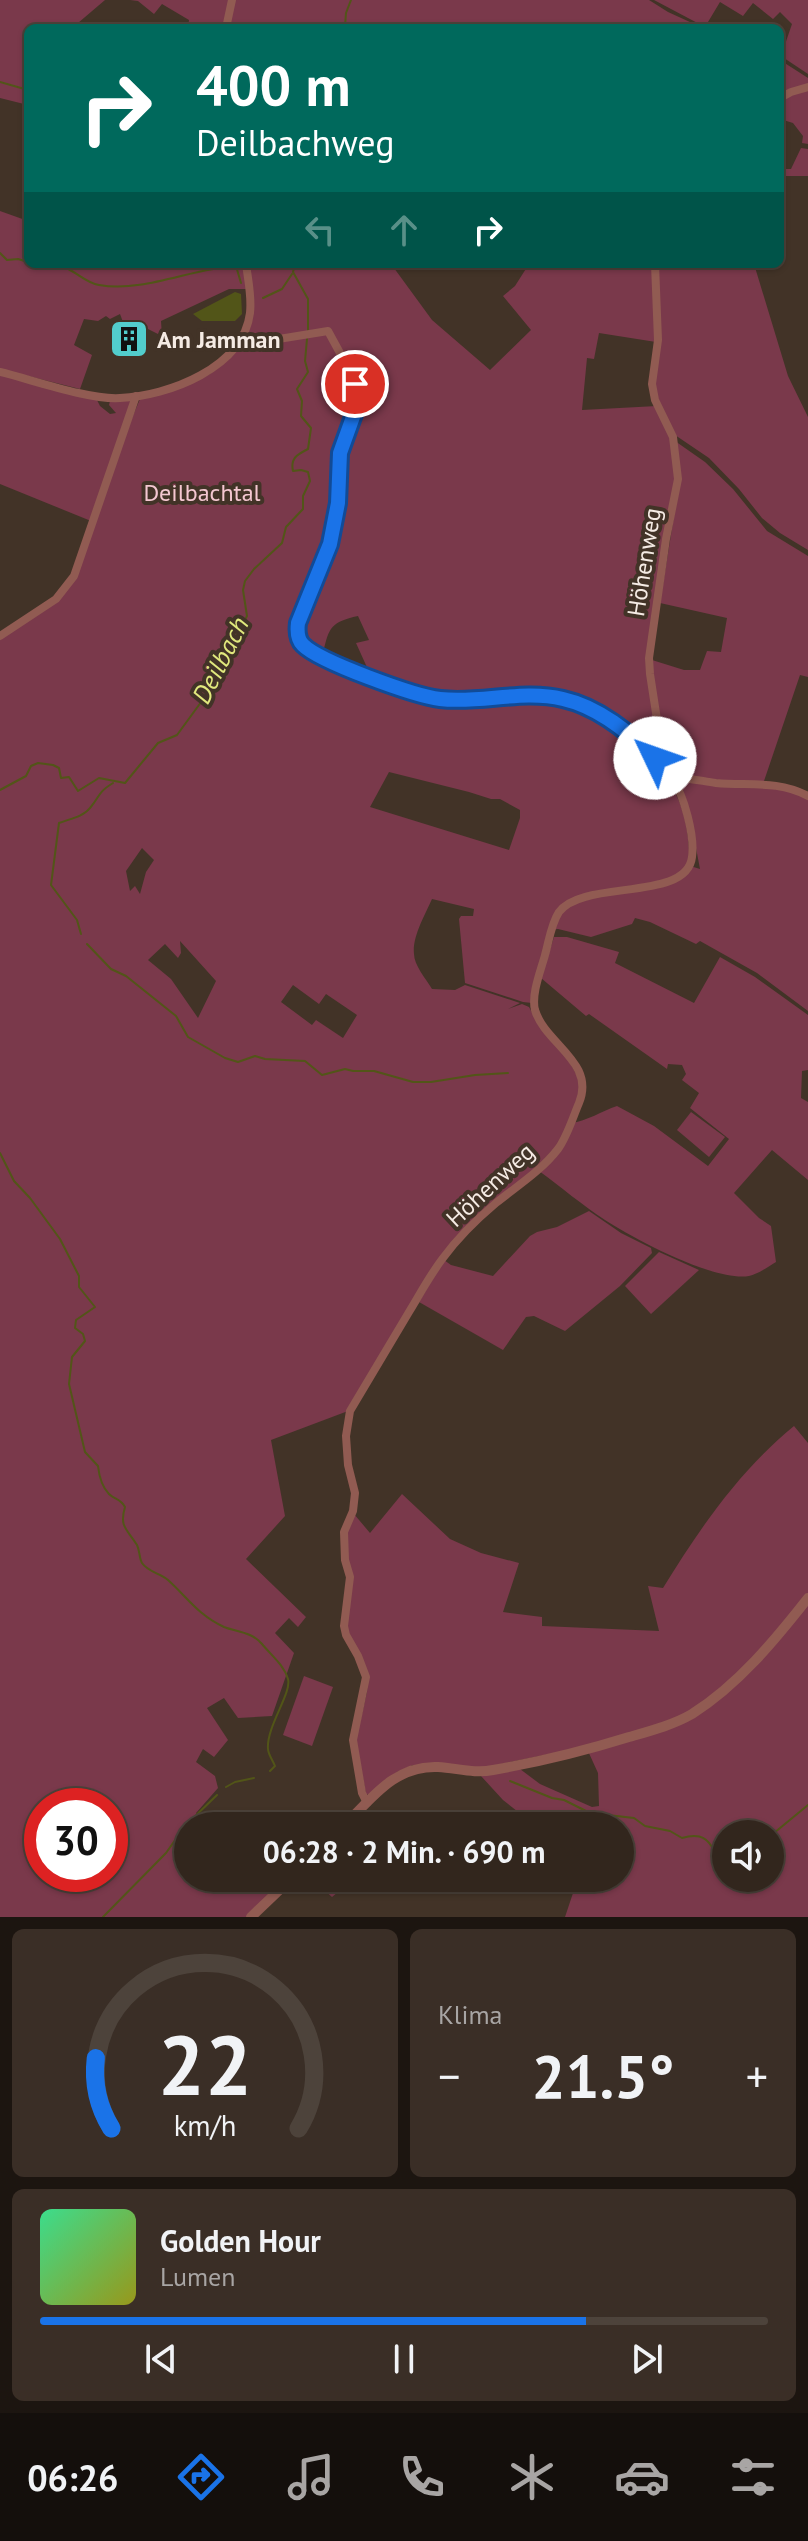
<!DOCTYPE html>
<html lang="de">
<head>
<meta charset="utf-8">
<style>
	body { margin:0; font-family:"PT Sans",sans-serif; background:#3a2e26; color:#f1f3f6; height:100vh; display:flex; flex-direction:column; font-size:30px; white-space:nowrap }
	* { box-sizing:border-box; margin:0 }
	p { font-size:26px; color:#a8a5a4 }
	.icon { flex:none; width:44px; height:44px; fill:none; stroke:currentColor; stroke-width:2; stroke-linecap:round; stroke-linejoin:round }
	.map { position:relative; height:1917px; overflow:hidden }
	.side { display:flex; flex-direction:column; gap:12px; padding:12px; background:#1c1510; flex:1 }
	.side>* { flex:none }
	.top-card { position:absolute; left:24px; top:24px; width:760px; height:244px; border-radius:12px; box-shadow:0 2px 6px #0004,0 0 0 2px #4d433b; background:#00695c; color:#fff; overflow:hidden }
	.fabs { position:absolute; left:712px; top:1820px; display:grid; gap:16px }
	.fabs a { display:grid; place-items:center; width:72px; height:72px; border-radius:50%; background:#32261d; box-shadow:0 2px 6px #0004,0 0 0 2px #4d433b; font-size:40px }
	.speed { position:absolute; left:24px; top:1788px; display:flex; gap:16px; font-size:40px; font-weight:700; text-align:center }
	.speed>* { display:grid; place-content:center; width:104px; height:104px; border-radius:50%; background:#32261d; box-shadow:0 2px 6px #0004,0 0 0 2px #4d433b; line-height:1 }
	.speed .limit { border:12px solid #d22; background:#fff; color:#111 }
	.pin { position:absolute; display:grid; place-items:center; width:68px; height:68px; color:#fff; margin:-34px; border:4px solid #fff; border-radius:50%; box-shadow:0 2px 8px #0007 }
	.me { position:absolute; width:88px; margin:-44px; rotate:312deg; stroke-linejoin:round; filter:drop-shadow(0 0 6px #0008) }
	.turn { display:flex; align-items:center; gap:28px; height:168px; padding:0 40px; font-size:36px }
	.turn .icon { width:104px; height:104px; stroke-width:2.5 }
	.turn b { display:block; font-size:56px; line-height:68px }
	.lanes { display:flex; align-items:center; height:76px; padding:0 40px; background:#0003; justify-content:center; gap:40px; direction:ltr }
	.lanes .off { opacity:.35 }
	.big { font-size:60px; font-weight:800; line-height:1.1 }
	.side .widget { flex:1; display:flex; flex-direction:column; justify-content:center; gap:12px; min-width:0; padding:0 28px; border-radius:12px; background:#3a2e26 }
	.side .dial { align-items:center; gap:0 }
	.dial svg { height:208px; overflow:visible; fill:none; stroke:#4d433b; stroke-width:7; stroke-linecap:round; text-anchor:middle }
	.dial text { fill:#f1f3f6; stroke:none }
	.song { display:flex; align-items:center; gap:24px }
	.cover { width:96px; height:96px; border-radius:12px; background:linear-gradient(135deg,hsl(150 70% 55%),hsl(60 70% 35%)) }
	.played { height:8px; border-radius:4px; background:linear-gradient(90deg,#1a73e8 75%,#4d433b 75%) }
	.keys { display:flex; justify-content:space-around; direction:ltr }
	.heat { display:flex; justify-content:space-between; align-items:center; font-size:44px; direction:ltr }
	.side .tiles { flex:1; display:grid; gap:12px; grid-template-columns:1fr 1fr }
	.widget:last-child { grid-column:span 2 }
	.trip { position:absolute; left:174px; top:1812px; width:460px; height:80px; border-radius:40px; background:#32261d; box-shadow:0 2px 6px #0004,0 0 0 2px #4d433b; font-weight:800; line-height:80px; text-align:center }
	.tab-bar { display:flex; height:128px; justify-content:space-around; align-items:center; background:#140f0c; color:#a8a5a4 }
	.tab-bar .icon { width:56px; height:56px }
	.tab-bar .current { color:#1a73e8 }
	.tab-bar b { font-size:36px; color:#f1f3f6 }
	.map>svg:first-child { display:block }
	.green { fill:#7a394b; fill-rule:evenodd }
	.water { fill:#525518 }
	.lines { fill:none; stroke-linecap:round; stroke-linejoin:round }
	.stream { stroke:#525518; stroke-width:2 }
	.minor { stroke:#915b52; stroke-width:8 }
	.tertiary { stroke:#915b52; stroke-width:10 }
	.route-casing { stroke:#114b97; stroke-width:20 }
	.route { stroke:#1a73e8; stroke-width:14 }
	.labels { text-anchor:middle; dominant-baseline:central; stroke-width:8; stroke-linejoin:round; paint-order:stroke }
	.poi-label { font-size:24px; font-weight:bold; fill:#f5ebe4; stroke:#423327; text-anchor:start }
	.park-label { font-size:24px; fill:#f4c7d1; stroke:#423327 }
	.street-label { font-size:24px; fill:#f5ebe4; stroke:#423327 }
	.water-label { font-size:26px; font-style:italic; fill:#e1e97d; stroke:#423327 }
</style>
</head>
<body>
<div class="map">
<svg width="808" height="1917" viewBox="0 0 808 1917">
	<rect width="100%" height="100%" fill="#423327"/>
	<g class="green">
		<path d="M0,0h105l-27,23 4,5h-54v77l-28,-7z"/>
		<path d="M130,0h99l-6,28h-35l1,-8 -27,-16 -8,10 -16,-13z"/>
		<path d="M235,0h414l19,12 35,16h-474z"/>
		<path d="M654,0h154v74l-27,-18 11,-32 -12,-12 -7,7 -20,-16 -10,13 -23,-14 -15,25z"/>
		<path d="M780,60l28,18v7l-28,12z"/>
		<path d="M808,88v56l-6,-1 1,-7 -10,-13 -13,-4v-19z"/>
		<path d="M801,148l7,1v27h-28v-7h11z"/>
		<path d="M0,211l28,10v43h216l2,25h-17l-68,32 1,15 -16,-8 -23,-6 -3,-8 -10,5 -4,-3 -8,5 -14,-2 -10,26 18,10 -12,34 -80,-20z"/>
		<path d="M248,264h150l-4,4 38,52 58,50 41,-40 -28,-34 12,-10 14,-22h225l34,112 20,41v133l-28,-17 -18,-15 -23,-29 -30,-31 -34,-23 -19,-41v-52l-57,-9 -5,26 -7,-1 -5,52 75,-4 15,31 5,41 -27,155 7,99 -4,30c21,23 32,45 35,76 1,10 2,18 -1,27l13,4 -11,-58 -9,-31 107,10 21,8v213l-51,-38 -57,-32 -4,3 -46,-22 -15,-4 -3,6 -41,13 -33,-8 -10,1 -16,73 -9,-1 -58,-19 -6,-64 2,-3h12l1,-7 -42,-10c-7,16 -20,38 -18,55 0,11 12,25 18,35l23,1 10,-5 55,18 -12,6 14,-5 7,3 9,16 22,23 18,31 3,15 -19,47 -11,14 -110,103 -93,155 -77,29 14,76 -39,43 60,58 -8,10 -9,-9 -14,15 19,20 -22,63 -34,2 -14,-20 -17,10 21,32 -14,17 -11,-8 -7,13 19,14 3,12 -22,25 8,13h-16v52h74l13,12 -16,18 -13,9h-246v-1282l65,-43 26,-71 -91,-37v-109l96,23 4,8 10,8 6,-1 -7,-8 1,-4 20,-2 2,3 -3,23 11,-26 70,-25 36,-41zM358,616l11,24 -13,3 14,31 49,14 -4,7 -70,-21 1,-5 -42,-25 1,-2 18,11c6,-26 8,-31 35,-37zM389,772l80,20 22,7h9l20,11v8l-11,32 -139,-43zM142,848l12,12 -8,12 -6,22 -5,-8 -5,5 -4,-20zM180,941l36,40 -18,37 -27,-39 -23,-19 17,-16 13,14 3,-5zM293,985l26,19 7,-10 31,21 -14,23 -27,-18 -4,5 -31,-23zM42,1806h68v68h-68z"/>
		<path d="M675,441l30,21 28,27 34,42 41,25v121l-8,-2 -36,106c-19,0 -72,1 -87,-11 -6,-6 -11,-13 -18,-18l-7,-92 32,10h16l7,-19 14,1 6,-34 -67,-15 20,-124z"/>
		<path d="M554,937h13l52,15 -4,11 79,40 26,-46 35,20 53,38v55l-6,1 -1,27 7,4v78l-36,-30 -38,43 25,25 12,8 5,36c-8,5 -18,12 -27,14 -34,6 -115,-37 -144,-56 -23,-15 -44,-33 -66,-49l32,-48c16,-2 31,-12 46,-17l37,20 54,40 21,-27 -39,-31 9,-15 -17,-13 4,-6 -4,-9 -14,-1 -1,5 -78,-55 -3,2 -45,-38z"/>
		<path d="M691,1112l34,25 -16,20 -32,-27z"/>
		<path d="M589,1211l32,22 30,15 1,5 -32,33 -55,45 -31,-15 -8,1 -23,33 -84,-48 25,-42 7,5 42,11 37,-40 7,-4 20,-5z"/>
		<path d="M659,1252l40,18 -48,44 -26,-28z"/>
		<path d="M794,1426l14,17v151l-20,27 -54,56 -41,33 -23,11 -72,23 -121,25 -64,-4 -16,7 -26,23 -5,-1 -10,-54 11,-48 1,-17 -21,-41 -1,-102 8,-18 16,19 32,-39 48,45 31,14 38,10 -16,49 39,5v9l117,5 -11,-45 15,2c37,-60 76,-117 131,-162z"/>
		<path d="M808,1604v313h-243l13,-39h42v-52h-84l-33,-26 -22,-24 39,-7 20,15 52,23 7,-1 -1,-33 -10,-22 103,-33zM726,1834h44v44h-44z"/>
		<path d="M304,1676l29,11 -21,59 -29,-11z"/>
		<path d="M311,1878h44l-23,19z"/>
	</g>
	<path class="water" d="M235,292l6,2 1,20 -7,7h-33l-9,-7z"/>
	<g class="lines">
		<g class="stream">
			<path d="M342,28l3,-2 1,-13 5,-13"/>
			<path d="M0,82l28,8"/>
			<path d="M0,253l7,7 11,-1 10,3"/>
			<path d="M34,264c10,3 22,1 32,4 12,5 20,15 33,17 45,8 93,-17 137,-19l5,17"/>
			<path d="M295,264l-2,8 15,27v33"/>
			<path d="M263,298l19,-9 10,-15"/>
			<path d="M0,790l26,-14 5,-10 7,-3 15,2 6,3 2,10 8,-1 9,14 21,-13 26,5 33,-40 19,-8 30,-41 10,-20 1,-12 13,-17 16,-29 -4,-26 2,-9 9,-12 28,-26 4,-16 17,-18v-13l7,-15 -2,-9 -7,-2 -8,1c-3,-13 5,-17 15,-22l3,-21 -10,-12 1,-15 -5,-12 11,-17 -3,-11 2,-22"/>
			<path d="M81,934l-4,-14 -26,-35 8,-62c10,-4 24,-6 31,-15 11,-13 7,-15 23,-25"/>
			<path d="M87,944l24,25 15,7 50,40 12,21 37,21 13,4 17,-6 10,3 40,2 17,14 23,-6 8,2h21l39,11h18l44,-7 33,-2"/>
			<path d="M0,1153l14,28 16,17 30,41 19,37v11l16,20 -19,13 -1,8 8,6 2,7 -13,16 -3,27 16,68 13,14c1,9 4,21 11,28 6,6 11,4 16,13 -6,20 2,22 12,38 3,6 2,13 5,18 6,9 18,10 26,17 19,17 30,35 56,47 13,5 28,5 38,17 9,11 22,21 26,35 4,14 -22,48 -20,70 0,5 5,12 7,17l-5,5"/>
			<path d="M510,1781l42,17 12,2 26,13 44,5 11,8 25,5 12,7c13,-4 23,-3 30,9l14,-1"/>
			<path d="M226,1787l9,-5 19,-4"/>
			<path d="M764,1834l10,-1 34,-28"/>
			<path d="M103,1917l63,-64 19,-27 32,-31"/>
		</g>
		<g class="minor">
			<path d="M226,28l6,-28"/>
			<path d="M780,98l11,-6 17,-5"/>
			<path d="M655,264l3,76 -6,44 3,16 18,37 5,42 -12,60 -17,119 1,16 8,52 -3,32"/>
			<path d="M235,346l93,-15 24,44 6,28 -18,50 -2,50 -8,41 -32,79c-1,9 -1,16 6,23 18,17 110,49 136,53 39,5 80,-8 120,-1 39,7 90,47 112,80 12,17 23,58 20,79 -5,45 -109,22 -133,55 -8,12 -10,29 -14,43 -4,15 -14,39 -10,55 10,34 61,52 44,93 -6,14 -12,34 -21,46 -17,22 -41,37 -62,54 -19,16 -39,36 -53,55 -13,17 -23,36 -34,54 -20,33 -39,66 -59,99l-4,25 2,29 7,28 -2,18 -9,21 1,28 5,17 -6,49 2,9 12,21 8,21 -13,63 9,53 5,10"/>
			<path d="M0,372c33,8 89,28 120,26 48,-2 123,-30 130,-85 2,-16 -2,-33 -4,-49"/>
			<path d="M0,636l56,-37 18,-23 62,-180"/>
			<path d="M672,778c15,-1 29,3 44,5 32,3 62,-3 92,13"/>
		</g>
		<g class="tertiary">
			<path d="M344,1826c28,-28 51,-61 94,-59 19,1 36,7 55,3 46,-8 91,-19 136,-33 21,-6 44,-12 63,-23 46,-29 83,-74 116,-116"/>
			<path d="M251,1917l41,-39"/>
		</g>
	</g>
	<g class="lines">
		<g class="route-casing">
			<path id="route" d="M355,384l3,19 -18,50 -2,50 -8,41 -32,79c-1,8 -1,16 5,22 17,17 112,51 137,54 41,5 82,-10 123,0 36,8 67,34 92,59"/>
		</g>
		<use href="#route" class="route"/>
	</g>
	<defs>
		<g id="building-square" transform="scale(2)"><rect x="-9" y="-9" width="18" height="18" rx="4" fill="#52cdcc" stroke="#423327"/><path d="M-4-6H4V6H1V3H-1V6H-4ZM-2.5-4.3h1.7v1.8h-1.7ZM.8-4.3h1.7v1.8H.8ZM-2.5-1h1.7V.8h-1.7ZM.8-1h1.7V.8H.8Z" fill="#111"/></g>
	</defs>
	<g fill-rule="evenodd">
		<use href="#building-square" x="129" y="339"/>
	</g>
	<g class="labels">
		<g class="poi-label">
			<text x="157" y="339">Am Jamman</text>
		</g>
		<g class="park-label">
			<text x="202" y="492">Deilbachtal</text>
		</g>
		<g class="street-label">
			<text transform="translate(644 562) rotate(-81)">Höhenweg</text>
			<text transform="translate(490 1185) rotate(-43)">Höhenweg</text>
		</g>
		<g class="water-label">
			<text transform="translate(220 660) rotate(-63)">Deilbach</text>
		</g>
	</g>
</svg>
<div class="fabs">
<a><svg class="icon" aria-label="sound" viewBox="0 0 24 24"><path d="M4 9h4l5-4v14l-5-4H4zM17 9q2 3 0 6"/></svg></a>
</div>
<div class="speed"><div class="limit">30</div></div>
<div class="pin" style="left:355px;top:384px;background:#d93025"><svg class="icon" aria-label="arrive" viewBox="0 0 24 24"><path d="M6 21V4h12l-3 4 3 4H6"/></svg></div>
<svg class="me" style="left:655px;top:758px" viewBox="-20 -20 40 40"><circle r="19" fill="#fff"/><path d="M0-13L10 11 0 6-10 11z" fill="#1a73e8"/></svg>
<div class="trip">06:28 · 2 Min. · 690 m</div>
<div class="top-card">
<div class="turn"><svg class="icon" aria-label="right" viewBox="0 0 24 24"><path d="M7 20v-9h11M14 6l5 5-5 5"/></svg><div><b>400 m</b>Deilbachweg</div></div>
<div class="lanes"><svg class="icon off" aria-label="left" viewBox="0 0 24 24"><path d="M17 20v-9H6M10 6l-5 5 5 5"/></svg><svg class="icon off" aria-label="ahead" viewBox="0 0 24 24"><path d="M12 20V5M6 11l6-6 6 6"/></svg><svg class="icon" aria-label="right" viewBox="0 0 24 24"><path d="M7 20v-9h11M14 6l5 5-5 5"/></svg></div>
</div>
</div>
<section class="side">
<div class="tiles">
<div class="widget dial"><svg viewBox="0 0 100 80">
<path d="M14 69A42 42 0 1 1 86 69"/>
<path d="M14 69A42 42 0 0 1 8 42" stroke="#1a73e8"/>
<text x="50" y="56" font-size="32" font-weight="700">22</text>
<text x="50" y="72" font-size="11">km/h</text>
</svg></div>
<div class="widget"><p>Klima</p>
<div class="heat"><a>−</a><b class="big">21.5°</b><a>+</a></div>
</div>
<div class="widget">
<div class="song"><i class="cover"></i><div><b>Golden Hour</b><p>Lumen</p></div></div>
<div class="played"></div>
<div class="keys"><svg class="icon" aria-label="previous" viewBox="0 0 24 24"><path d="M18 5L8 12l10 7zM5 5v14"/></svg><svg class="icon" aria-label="pause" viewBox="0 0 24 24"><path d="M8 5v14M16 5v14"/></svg><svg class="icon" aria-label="next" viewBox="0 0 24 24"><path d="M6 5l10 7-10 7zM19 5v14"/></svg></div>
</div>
</div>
</section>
<nav class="tab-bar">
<b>06:26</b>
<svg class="icon current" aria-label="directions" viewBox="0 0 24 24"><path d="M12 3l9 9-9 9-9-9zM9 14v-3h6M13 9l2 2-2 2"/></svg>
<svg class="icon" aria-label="music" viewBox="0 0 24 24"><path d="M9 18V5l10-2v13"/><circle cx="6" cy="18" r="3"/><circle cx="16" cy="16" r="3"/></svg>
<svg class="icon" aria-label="phone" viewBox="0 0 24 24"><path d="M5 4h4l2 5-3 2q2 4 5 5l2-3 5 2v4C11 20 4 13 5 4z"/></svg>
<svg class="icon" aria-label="climate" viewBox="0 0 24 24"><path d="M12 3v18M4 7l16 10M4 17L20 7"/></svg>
<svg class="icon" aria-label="car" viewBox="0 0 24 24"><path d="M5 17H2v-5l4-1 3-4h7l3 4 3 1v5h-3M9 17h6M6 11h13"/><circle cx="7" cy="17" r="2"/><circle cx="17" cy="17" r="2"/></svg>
<svg class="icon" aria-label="filters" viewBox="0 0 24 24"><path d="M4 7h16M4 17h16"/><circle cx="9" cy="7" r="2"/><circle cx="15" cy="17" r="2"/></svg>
</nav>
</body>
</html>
